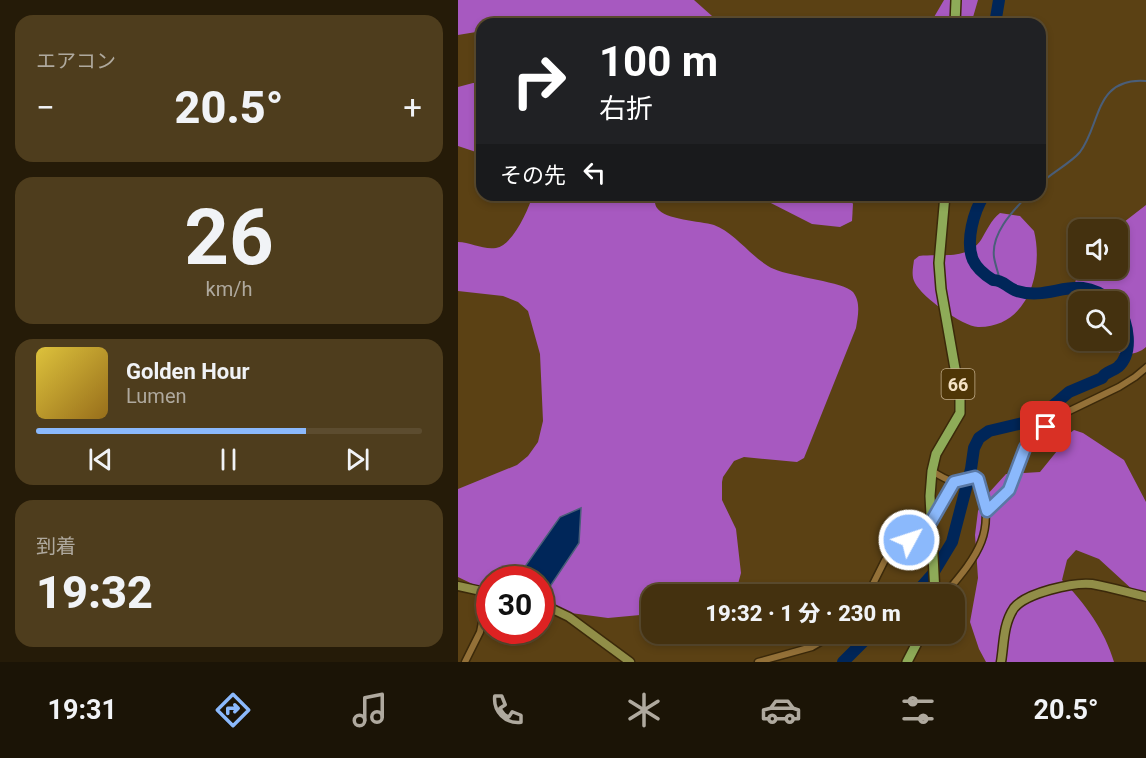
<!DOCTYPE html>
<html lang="ja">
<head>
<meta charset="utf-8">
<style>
	body { margin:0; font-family:Roboto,"Noto Sans JP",sans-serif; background:#4e3d1d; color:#f1f3f6; height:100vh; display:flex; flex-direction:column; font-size:22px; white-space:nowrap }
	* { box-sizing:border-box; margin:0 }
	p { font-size:20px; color:#afa99e }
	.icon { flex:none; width:33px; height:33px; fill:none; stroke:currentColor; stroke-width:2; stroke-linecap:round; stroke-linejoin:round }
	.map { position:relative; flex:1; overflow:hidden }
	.panel { display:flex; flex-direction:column; gap:15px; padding:15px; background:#251b08; width:458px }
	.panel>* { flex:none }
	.guide { position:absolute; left:18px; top:18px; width:570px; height:183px; border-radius:18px; box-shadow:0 3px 9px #0003,0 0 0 2px #5c4c2f; background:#202124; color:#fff; overflow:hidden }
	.controls { position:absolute; left:610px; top:219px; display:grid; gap:12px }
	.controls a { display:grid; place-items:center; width:60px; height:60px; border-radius:12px; background:#44310f; box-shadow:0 3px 9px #0003,0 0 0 2px #5c4c2f; font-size:30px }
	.speed { position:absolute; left:18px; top:566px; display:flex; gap:12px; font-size:30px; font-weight:700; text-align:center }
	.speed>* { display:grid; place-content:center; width:78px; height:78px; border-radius:50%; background:#44310f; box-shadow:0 3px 9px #0003,0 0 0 2px #5c4c2f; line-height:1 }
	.speed .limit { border:9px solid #d22; background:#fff; color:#111 }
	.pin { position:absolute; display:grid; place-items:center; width:51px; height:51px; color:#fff; margin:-26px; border-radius:12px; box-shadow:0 3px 9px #0006 }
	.me { position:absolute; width:66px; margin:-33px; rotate:50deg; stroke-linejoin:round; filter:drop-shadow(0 0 4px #0008) }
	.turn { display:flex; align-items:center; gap:21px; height:126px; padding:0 24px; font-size:27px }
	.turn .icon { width:78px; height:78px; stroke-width:2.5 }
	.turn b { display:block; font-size:42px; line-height:51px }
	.then { display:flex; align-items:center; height:57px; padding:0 24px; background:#0003; gap:12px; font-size:22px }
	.big { font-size:45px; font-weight:800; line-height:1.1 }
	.panel .tile { flex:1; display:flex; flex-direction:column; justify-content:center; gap:9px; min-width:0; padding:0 21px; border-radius:18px; background:#4e3d1d }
	.panel .dial { align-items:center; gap:0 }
	.dial b { font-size:78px; line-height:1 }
	.song { display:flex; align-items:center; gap:18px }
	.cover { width:72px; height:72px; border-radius:9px; background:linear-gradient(135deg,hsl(50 70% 55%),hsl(40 70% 35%)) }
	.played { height:6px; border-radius:3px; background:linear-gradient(90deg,#8bb9fc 70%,#5c4c2f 70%) }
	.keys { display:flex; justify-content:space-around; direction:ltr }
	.heat { display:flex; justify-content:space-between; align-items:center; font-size:33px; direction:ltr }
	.trip { position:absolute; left:183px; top:584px; width:324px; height:60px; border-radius:18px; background:#44310f; box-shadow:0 3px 9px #0003,0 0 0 2px #5c4c2f; font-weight:800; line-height:60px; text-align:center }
	.tab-bar { display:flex; height:96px; justify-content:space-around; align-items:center; background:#1b1406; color:#afa99e }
	.tab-bar .icon { width:42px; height:42px }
	.tab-bar .on { color:#8bb9fc }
	.tab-bar b { font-size:27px; color:#f1f3f6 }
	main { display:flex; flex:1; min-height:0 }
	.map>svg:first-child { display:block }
	.forest { fill:#a759c0 }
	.water { fill:#002659; stroke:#4a5e79; stroke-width:1.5 }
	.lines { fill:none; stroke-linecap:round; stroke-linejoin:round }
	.stream { stroke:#4a5e79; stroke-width:2 }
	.river { stroke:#002659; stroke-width:12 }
	.street-casing { stroke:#3b290a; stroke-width:9 }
	.secondary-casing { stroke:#3b290a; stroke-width:11 }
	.primary-casing { stroke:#3b290a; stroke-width:12 }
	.street { stroke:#947138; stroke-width:6 }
	.secondary { stroke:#918e48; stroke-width:8 }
	.primary { stroke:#8eab58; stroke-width:9 }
	.route-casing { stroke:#5a78a4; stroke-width:15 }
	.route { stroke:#8bb9fc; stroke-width:10 }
	.labels { text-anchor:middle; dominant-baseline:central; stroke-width:6; stroke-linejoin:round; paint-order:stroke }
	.shield { fill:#4f3607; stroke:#c3ae8c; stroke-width:1.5 }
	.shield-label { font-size:18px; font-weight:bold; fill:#f5e2c5 }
</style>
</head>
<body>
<main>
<section class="panel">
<div class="tile"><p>エアコン</p>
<div class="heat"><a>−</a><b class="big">20.5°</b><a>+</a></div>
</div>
<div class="tile dial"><b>26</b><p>km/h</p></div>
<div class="tile">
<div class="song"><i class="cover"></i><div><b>Golden Hour</b><p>Lumen</p></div></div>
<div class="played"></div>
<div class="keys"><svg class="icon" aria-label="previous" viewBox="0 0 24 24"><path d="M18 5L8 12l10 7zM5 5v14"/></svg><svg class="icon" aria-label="pause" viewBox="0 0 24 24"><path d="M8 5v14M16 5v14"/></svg><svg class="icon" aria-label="next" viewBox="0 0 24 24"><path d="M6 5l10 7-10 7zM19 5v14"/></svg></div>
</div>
<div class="tile"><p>到着</p><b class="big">19:32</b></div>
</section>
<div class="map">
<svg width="689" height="662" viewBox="0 0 689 662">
	<rect width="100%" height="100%" fill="#5b4114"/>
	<g class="forest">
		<path d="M0,0h236l27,24h-239v7l-24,4z"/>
		<path d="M486,0h34l-7,24h-41z"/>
		<path d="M15,83h9v71l-24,-8v-59z"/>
		<path d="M75,195h123c-1,4 -2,9 1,13 8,12 43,13 57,17 22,8 39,35 60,44 18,8 70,13 79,23 8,10 5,24 3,36l-52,130 -7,4 -53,-5 -10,4 -11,16 -1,5v18l14,29 5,44 -3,11 -7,10h-79l-1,20 -43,4 -67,-9 -1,-30h-50l-1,13 -31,-15v-88l59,-24 11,-9 10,-14 5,-21 -3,-67 -12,-43 -10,-9 -15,-6 -45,-5v-49c12,0 25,8 38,6 17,-3 32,-38 37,-53z"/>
		<path d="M297,195h93l5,9 -1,17 -12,6 -28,-3z"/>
		<path d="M688,205v142c-15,13 -33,6 -47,-6l19,-1v-38h-39v18c-11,-15 -6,-35 1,-51l38,-1v-38l-3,-1z"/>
		<path d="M542,213l20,3 14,15c10,40 -6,97 -56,96 -16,-1 -56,-30 -63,-44 -4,-7 -2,-15 -1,-23l5,-4c21,-3 48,5 62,-16 6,-10 10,-20 19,-27z"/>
		<path d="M616,430l9,3 41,27 22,42v100l-47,-43 -23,-9 -9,10 -5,20c23,23 43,51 52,82h-128l-7,-13 -9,-27 8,-44 -3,-43 3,-24 8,-15 20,-22 34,-2 17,-21 9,-15z"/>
	</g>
	<path class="water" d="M123,508l-2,35 -30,45 -8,-4 -1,-5h-7l-9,-11 36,-51z"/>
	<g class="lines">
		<g class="stream">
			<path d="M582,184c11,-11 31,-21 40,-32 21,-27 14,-76 67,-71"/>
			<path d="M542,280c-2,-8 -5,-16 -6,-23 -3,-24 19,-46 34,-62"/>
		</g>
		<g class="river">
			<path d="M537,24l4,-24"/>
			<path d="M526,195c-10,16 -19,46 -11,65 4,9 12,15 20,20 11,0 14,8 24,11 36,11 59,-20 95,11"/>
			<path d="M457,594l17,-19 20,-33 19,-73 3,-21 5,-10 10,-7 47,-11 33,-28 33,-14c4,-7 10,-6 16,-11 16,-14 10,-45 0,-60"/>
			<path d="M385,662l29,-29"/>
		</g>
		<g class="street-casing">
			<g id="street">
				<path d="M474,471c19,12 21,13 43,6l3,2c20,52 0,76 -33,115"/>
				<path d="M529,511l22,-21 16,-42 6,-9 30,-24 58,-28 16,-10 12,-10"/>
				<path d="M410,594l17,-34 35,-31 11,-7 23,-40"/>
				<path d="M7,662l15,-30 8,-39"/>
				<path d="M300,662l54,-15 24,-14"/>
			</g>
		</g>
		<g class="secondary-casing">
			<g id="secondary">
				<path d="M0,586l32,7"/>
				<path d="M82,603l29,14 61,45"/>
				<path d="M543,662c3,-18 2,-38 13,-54 12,-15 59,-26 78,-24 18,3 37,9 55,13"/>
			</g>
		</g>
		<g class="primary-casing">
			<g id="primary">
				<path d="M497,24l1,-24"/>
				<path d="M477,594l-5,-98 2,-25 4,-17 24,-41v-16l-19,-108 -2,-26 6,-68"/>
				<path d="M449,662l15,-29"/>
			</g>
		</g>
		<use href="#street" class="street"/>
		<use href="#secondary" class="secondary"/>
		<use href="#primary" class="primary"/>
	</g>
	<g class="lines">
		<g class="route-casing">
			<path id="route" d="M451,540l11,-11 11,-7 23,-40 21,-5 3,2 9,32 22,-21 16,-42 6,-9 15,-12"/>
		</g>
		<use href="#route" class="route"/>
	</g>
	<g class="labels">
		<rect class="shield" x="483.5" y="369" width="33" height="30" rx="4.5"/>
		<g class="shield-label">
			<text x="500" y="384">66</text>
		</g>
	</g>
</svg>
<div class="controls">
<a><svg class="icon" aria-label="sound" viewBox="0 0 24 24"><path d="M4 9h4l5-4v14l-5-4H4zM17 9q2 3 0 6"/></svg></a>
<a><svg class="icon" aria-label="search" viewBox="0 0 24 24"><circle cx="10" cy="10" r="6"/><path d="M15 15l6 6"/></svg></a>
</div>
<div class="speed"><div class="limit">30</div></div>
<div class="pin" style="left:588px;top:427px;background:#d93025"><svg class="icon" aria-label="arrive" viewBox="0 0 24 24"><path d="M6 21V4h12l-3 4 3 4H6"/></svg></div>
<svg class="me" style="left:451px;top:540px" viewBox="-20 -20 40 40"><circle r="17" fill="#8bb9fc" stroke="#fff" stroke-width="3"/><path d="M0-11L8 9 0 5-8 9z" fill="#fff"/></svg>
<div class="trip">19:32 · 1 分 · 230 m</div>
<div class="guide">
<div class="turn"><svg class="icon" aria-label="right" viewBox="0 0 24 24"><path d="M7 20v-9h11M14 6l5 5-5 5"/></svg><div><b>100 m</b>右折</div></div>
<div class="then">その先<svg class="icon" aria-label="left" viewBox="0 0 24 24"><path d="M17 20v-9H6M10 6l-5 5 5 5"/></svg></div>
</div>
</div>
</main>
<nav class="tab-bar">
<b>19:31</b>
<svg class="icon on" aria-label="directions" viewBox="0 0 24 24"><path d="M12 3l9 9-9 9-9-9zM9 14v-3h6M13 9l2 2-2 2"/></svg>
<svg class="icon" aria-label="music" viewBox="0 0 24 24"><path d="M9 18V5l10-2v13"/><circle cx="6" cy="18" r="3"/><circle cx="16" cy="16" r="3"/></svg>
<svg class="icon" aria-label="phone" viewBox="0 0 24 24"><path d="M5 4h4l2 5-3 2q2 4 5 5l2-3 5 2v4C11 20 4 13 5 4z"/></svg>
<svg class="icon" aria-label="climate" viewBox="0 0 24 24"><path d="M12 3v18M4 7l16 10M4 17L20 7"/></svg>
<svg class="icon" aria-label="car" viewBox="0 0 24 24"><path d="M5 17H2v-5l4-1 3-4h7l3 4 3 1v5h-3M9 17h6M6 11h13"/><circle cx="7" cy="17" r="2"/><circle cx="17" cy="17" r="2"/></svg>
<svg class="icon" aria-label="filters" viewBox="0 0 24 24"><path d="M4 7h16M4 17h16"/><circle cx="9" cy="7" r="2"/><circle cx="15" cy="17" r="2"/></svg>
<b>20.5°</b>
</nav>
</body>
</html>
